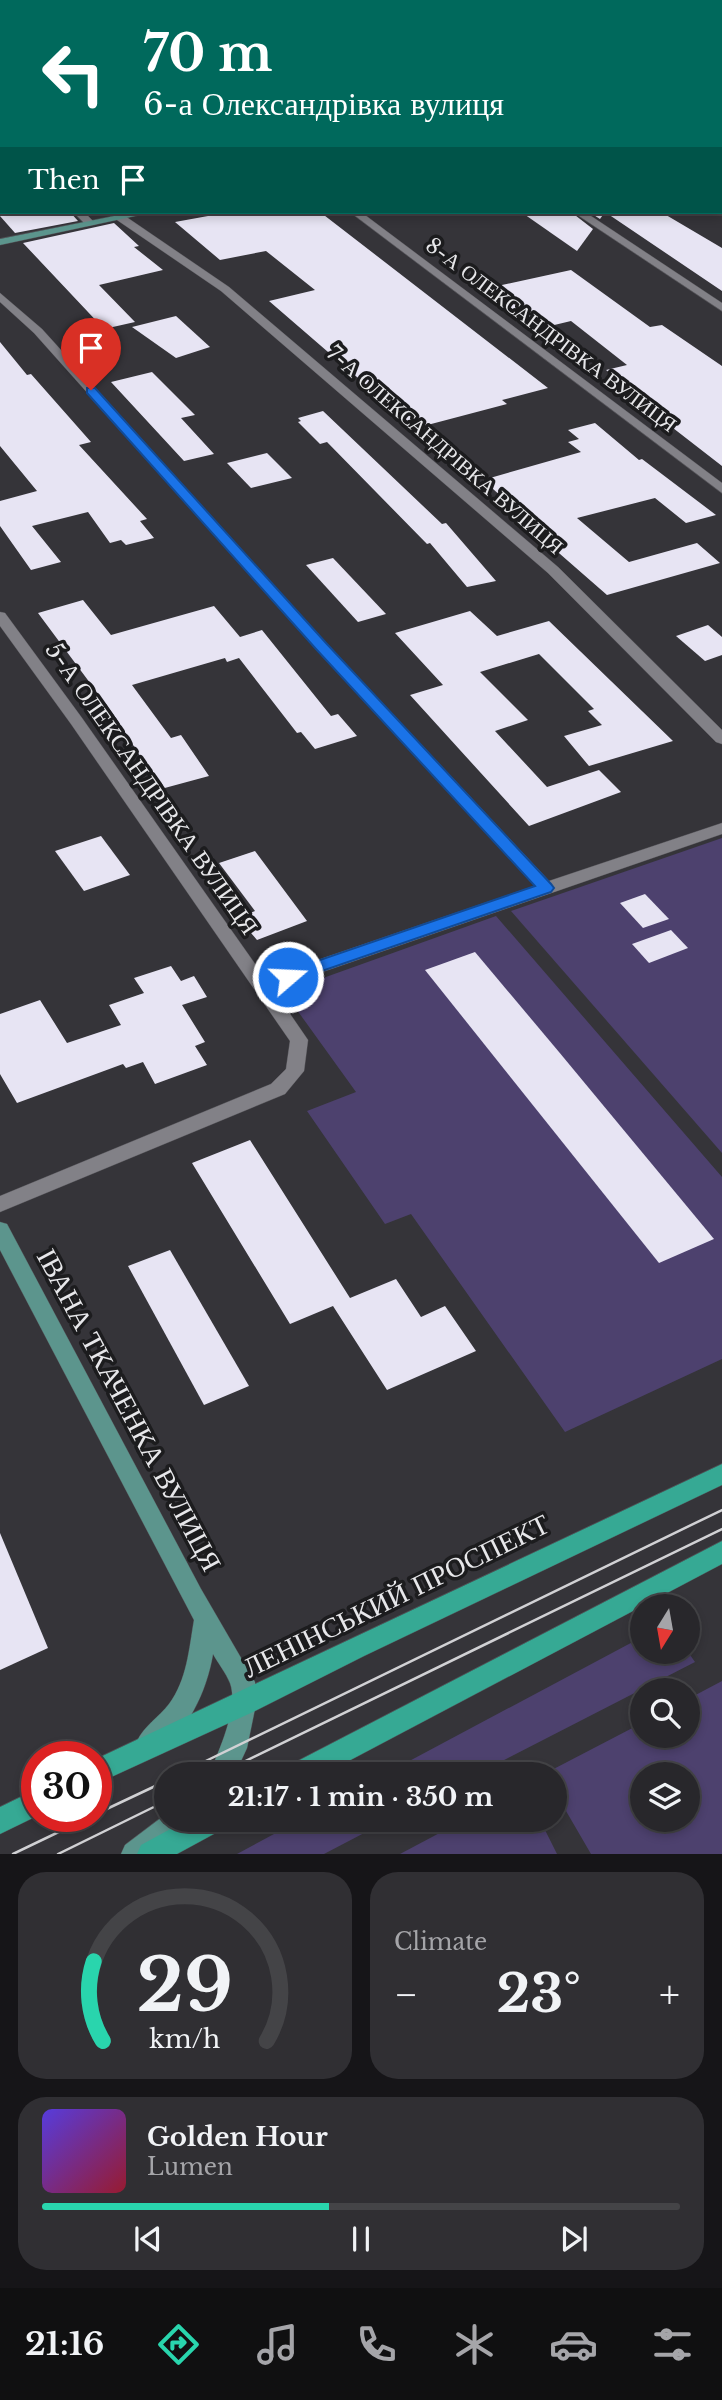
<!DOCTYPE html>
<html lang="en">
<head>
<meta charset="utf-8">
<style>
	body { margin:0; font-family:"Libre Baskerville",serif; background:#302f33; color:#f1f3f6; height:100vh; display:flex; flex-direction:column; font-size:26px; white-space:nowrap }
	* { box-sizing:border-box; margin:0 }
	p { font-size:23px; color:#a5a5a9 }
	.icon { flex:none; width:38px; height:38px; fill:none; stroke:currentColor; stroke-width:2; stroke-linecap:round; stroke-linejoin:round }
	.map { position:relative; height:1854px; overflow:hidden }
	.drawer { display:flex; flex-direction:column; gap:18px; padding:18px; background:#161518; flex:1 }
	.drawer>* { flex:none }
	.hud { position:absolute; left:0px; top:0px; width:723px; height:214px; box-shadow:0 4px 10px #0003,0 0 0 2px #444447; background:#00695c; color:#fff; overflow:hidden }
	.needle { width:46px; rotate:191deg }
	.fabs { position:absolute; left:630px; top:1594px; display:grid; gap:14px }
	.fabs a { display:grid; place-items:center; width:70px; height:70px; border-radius:50%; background:#28272b; box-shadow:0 4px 10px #0003,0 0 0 2px #444447; font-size:35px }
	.speed { position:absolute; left:21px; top:1741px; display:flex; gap:14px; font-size:35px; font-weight:700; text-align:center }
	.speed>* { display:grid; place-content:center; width:91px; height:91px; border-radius:50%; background:#28272b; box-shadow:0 4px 10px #0003,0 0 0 2px #444447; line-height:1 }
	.speed .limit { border:10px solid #d22; background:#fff; color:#111 }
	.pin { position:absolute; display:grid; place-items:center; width:60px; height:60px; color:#fff; margin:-72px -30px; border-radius:50% 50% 50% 0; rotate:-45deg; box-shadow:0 0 7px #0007 }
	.pin .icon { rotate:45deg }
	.me { position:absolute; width:77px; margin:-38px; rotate:71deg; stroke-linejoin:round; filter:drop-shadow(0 0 5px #0008) }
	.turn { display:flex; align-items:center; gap:24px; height:147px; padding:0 28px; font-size:32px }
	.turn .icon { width:91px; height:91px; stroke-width:2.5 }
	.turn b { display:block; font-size:49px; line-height:60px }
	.then { display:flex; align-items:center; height:66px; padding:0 28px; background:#0003; gap:14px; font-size:26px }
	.big { font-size:52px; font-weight:700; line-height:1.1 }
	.drawer .widget { flex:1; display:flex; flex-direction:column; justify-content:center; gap:10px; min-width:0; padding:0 24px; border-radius:28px; background:#302f33 }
	.drawer .dial { align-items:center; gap:0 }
	.dial svg { height:182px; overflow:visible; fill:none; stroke:#444447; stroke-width:7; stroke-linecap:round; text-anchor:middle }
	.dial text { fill:#f1f3f6; stroke:none }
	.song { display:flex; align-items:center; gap:21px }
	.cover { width:84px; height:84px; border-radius:10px; background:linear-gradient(135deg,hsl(250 70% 55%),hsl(350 70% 35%)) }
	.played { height:7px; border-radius:4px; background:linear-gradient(90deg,#29d5ad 45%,#444447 45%) }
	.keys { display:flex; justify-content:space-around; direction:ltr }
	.heat { display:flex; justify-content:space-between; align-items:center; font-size:38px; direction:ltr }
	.drawer .tiles { flex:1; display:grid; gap:18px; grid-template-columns:1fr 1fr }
	.widget:last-child { grid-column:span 2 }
	.trip { position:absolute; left:154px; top:1762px; width:413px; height:70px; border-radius:35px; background:#28272b; box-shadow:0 4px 10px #0003,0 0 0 2px #444447; font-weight:700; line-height:70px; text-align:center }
	.menu { display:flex; height:112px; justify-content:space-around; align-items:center; background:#101011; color:#a5a5a9 }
	.menu .icon { width:49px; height:49px }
	.menu .selected { color:#29d5ad }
	.menu b { font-size:32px; color:#f1f3f6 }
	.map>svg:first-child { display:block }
	.green { fill:#4d416e; fill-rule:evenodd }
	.building { fill:#e7e4f3 }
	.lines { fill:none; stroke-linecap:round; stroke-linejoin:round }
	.street-casing { stroke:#515055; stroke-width:1 }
	.secondary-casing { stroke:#515055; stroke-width:1 }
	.primary-casing { stroke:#515055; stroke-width:1 }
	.street { fill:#828187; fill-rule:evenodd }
	.secondary { fill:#5c958d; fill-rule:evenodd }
	.primary { fill:#36a994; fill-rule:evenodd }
	.tram-far1 { stroke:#d1d1d4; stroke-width:2 }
	.tram { stroke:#d1d1d4; stroke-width:2.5 }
	.route { fill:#1a73e8; stroke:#114b97; stroke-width:2 }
	.labels { text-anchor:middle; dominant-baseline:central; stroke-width:7; stroke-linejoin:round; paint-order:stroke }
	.far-street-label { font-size:21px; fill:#e7e7ea; stroke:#1c1c1e }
	.street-label { font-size:24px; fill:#e7e7ea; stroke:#1c1c1e }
	.near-street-label { font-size:28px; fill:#e7e7ea; stroke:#1c1c1e }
</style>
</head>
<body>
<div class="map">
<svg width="722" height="1854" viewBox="0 0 722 1854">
	<rect width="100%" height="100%" fill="#353439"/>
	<g class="green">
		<path d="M722,838v315l-211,-242z"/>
		<path d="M496,916l226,261v182l-157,73 -154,-218 -26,10 -78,-113 49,-19 -72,-100z"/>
		<path d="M642,1637v15h46l7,10 -218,112h-92z"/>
		<path d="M722,1681v173h-131l-36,-62v-18h-11l98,-51v13h46v-37zM688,1774v46h-46v-46z"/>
		<path d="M300,1820h89l-65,34h-87z"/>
		<path d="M464,1820h76l17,34h-157z"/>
	</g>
	<g class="building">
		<path d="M0,212h70l8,9 -63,12 -15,-17z"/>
		<path d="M230,212h90l228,176 -46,12 5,4 -91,24 -147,-127 46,-11 -49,-39 -46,9 -45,-38z"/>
		<path d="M521,212h50l22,17 -16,22z"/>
		<path d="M589,212h72l61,36v43l-117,-79 -5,7z"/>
		<path d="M114,223l25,23 -5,1 29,23 -64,15 36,37 -31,7 -81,-86z"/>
		<path d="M571,270l79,57 12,-2 60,41v100l-89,-69 7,-1 -34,-26 21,-5 -56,-44 -25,6 -12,-10 -5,6 -41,-35z"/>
		<path d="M176,316l34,31 -34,11 -44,-31z"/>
		<path d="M0,342l27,33 4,-1 60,68 -12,3 68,74 -7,2 14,17 -28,7 -5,-5 -11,3 -22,-31 -56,14 29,36 -30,8 -31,-44v-25l37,-10 -37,-45z"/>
		<path d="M152,372l43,43 -14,3 33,36 -30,7 -73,-79z"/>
		<path d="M323,411l119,113 4,-1 50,58 -29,6 -37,-44 -3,1 -100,-102 -7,2 -22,-22 3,-1 -3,-3z"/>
		<path d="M595,423l44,37 3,-1 74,56 -30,8 -31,-25 -78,20 52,44 68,-19 23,20 -113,32 -63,-55 5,-1 -66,-59 98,-28 -13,-10 11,-3 -11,-9z"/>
		<path d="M267,453l25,25 -41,10 -24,-25z"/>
		<path d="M333,558l53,56 -28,8 -52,-57z"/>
		<path d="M83,600l28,35 103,-29 26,31 22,-7 69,86 7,-2 19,22 -42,13 -14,-17 -4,1 -58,-75 -12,4 -2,-4 -93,27 39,53 10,-3 28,41 -48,13 -45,-71 -78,-105z"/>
		<path d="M470,611l27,25 52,-15 124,120 -84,25 -25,-30 38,-11 -14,-14 6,-2 -55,-55 -59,18 48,48 -33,11 52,56 52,-17 22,22 -92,34 -119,-131 33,-10 -48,-52z"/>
		<path d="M708,625l14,12v18l-17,6 -29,-25z"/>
		<path d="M101,836l29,39 -46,16 -29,-40z"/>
		<path d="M255,851l52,70 -50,19 -19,-22 17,-7 -36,-48z"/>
		<path d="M645,894l24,25 -26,9 -23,-25z"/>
		<path d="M671,930l17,18 -39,15 -17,-19z"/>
		<path d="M475,952l84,100 155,187 -55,24 -234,-293z"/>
		<path d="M171,966l10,15 13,-5 13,21 -25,8 23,37 -10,4 12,19 -52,19 -12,-22 -17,6 -3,-4 -106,39 -17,-29v-60l40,-14 27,43 54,-18 -12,-20 35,-12 -10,-15z"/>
		<path d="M250,1140l100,158 46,-19 25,38 24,-11 31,45 -89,39 -54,-84 -43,18 -98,-161z"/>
		<path d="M170,1250l79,136 -45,19 -76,-139z"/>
		<path d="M0,1533l48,115 -48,22z"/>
	</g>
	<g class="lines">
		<g class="street-casing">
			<g id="street">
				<path d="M35,0h9l1,2h-9z"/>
				<path d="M202,0h10l1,2h-10z"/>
				<path d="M368,0h16l-18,2z"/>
				<path d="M2,62v6l-2,1v-6z"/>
				<path d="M0,138h2v8l-2,-1z"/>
				<path d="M73,212h11l12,12 -9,2z"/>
				<path d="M350,212h11l361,271v10z"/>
				<path d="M573,212h12l137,91v8z"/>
				<path d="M117,216h8l104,71 329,280 164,163v14l-6,-2 -168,-169 -327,-282 -104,-71z"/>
				<path d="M0,293l42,36 284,314 223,238 173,-58v11l-449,155 35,51 -4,31 -19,23 -285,118v-16l271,-112 15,-15 4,-28 -219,-317 -71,-98v-14l5,1 77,105 183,260 270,-92 -219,-237 -282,-316 -34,-31z"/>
			</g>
		</g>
		<g class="secondary-casing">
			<g id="secondary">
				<path d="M512,0h10l1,2h-10z"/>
				<rect x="721" y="93" width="1" height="6"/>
				<rect x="721" y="112" width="1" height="6"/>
				<rect x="721" y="133" width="1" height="7"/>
				<path d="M134,212h20l-154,33v-6z"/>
				<path d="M0,1222l7,2 194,365 54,93 1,22 -9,44 -12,26h-26c10,-23 30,-67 21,-91 -4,-10 -12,-20 -17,-29 -6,36 -26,84 -63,99l-9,-3 -4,-9c7,-15 22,-24 32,-37 18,-24 20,-55 25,-84l-194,-370z"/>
				<path d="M166,1814v6h27l-4,9 -33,25h-35l4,-9z"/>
			</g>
		</g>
		<g class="primary-casing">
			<g id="primary">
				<path d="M722,1464v21l-358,171 -111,56 -157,72v-25z"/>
				<path d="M722,1541v23l-398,210h-38l4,-9z"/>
				<path d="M37,1789v27l-37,18v-27z"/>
				<path d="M187,1820h40l-4,9 -46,25h-40l4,-9z"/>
			</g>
		</g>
		<use href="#street" class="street"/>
		<use href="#secondary" class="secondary"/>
		<use href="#primary" class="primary"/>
		<path class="tram-far1" d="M507,0l3,2"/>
		<g class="tram">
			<path d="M179,1774l543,-264"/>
			<path d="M219,1774l503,-245"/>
			<path d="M96,1814l70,-33"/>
			<path d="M13,1854l79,-38"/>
			<path d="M58,1854l108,-53"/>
		</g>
	</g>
	<path class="route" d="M87,388h8l231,255 225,241 3,4 -3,4 -258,89h-11l-3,-4 3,-4 253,-87 -219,-237 -229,-256z"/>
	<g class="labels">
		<g class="far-street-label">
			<text transform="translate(551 335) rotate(37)">8-А ОЛЕКСАНДРІВКА ВУЛИЦЯ</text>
			<text transform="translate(445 450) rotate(41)">7-А ОЛЕКСАНДРІВКА ВУЛИЦЯ</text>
		</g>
		<g class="street-label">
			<text transform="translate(152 788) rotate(55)">5-А ОЛЕКСАНДРІВКА ВУЛИЦЯ</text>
		</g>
		<g class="near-street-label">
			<text transform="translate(129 1410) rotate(62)">ІВАНА ТКАЧЕНКА ВУЛИЦЯ</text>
			<text transform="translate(396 1596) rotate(-26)">ЛЕНІНСЬКИЙ ПРОСПЕКТ</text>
		</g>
	</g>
</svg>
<div class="fabs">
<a><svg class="needle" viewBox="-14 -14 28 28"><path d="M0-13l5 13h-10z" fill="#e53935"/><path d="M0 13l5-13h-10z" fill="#a5a5a9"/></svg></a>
<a><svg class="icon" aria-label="search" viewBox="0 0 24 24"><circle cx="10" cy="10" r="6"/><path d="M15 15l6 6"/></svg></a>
<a><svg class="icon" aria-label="layers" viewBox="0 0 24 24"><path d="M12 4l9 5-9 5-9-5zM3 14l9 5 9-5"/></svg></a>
</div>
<div class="speed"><div class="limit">30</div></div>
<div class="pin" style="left:91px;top:390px;background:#d93025"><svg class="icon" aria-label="arrive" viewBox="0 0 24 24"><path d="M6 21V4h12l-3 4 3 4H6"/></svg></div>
<svg class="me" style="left:288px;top:977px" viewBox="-20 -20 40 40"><circle r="17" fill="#1a73e8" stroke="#fff" stroke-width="3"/><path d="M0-11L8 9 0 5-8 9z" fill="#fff"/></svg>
<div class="trip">21:17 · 1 min · 350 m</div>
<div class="hud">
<div class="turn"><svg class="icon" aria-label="left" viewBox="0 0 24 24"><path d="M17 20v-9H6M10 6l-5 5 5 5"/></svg><div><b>70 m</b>6-а Олександрівка вулиця</div></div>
<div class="then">Then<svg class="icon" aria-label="arrive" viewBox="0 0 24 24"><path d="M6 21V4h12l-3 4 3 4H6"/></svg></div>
</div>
</div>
<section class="drawer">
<div class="tiles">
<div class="widget dial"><svg viewBox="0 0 100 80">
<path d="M14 69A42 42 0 1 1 86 69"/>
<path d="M14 69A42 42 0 0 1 10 34" stroke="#29d5ad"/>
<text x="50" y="56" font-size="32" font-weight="700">29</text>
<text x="50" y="72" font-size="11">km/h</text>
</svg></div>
<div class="widget"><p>Climate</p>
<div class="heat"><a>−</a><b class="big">23°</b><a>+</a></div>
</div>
<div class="widget">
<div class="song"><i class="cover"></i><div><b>Golden Hour</b><p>Lumen</p></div></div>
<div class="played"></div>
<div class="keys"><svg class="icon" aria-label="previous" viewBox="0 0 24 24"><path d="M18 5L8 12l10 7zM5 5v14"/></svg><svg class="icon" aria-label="pause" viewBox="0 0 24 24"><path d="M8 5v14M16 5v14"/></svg><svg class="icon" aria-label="next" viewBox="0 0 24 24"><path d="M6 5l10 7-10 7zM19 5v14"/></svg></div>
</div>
</div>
</section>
<nav class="menu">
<b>21:16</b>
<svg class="icon selected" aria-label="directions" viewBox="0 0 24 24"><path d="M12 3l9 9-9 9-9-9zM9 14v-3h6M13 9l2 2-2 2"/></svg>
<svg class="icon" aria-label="music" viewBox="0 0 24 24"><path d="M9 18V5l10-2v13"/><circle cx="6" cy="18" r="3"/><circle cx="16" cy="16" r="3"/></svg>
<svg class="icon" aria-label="phone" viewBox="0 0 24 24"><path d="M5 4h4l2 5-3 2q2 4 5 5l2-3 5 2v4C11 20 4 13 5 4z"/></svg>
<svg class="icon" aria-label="climate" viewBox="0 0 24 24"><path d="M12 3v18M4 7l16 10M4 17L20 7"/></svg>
<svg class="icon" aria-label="car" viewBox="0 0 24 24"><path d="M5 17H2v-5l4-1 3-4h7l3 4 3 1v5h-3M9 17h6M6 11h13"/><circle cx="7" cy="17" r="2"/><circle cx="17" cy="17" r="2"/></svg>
<svg class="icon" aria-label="filters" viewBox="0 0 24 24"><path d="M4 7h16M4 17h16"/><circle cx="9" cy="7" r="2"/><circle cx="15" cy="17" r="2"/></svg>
</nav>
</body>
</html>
